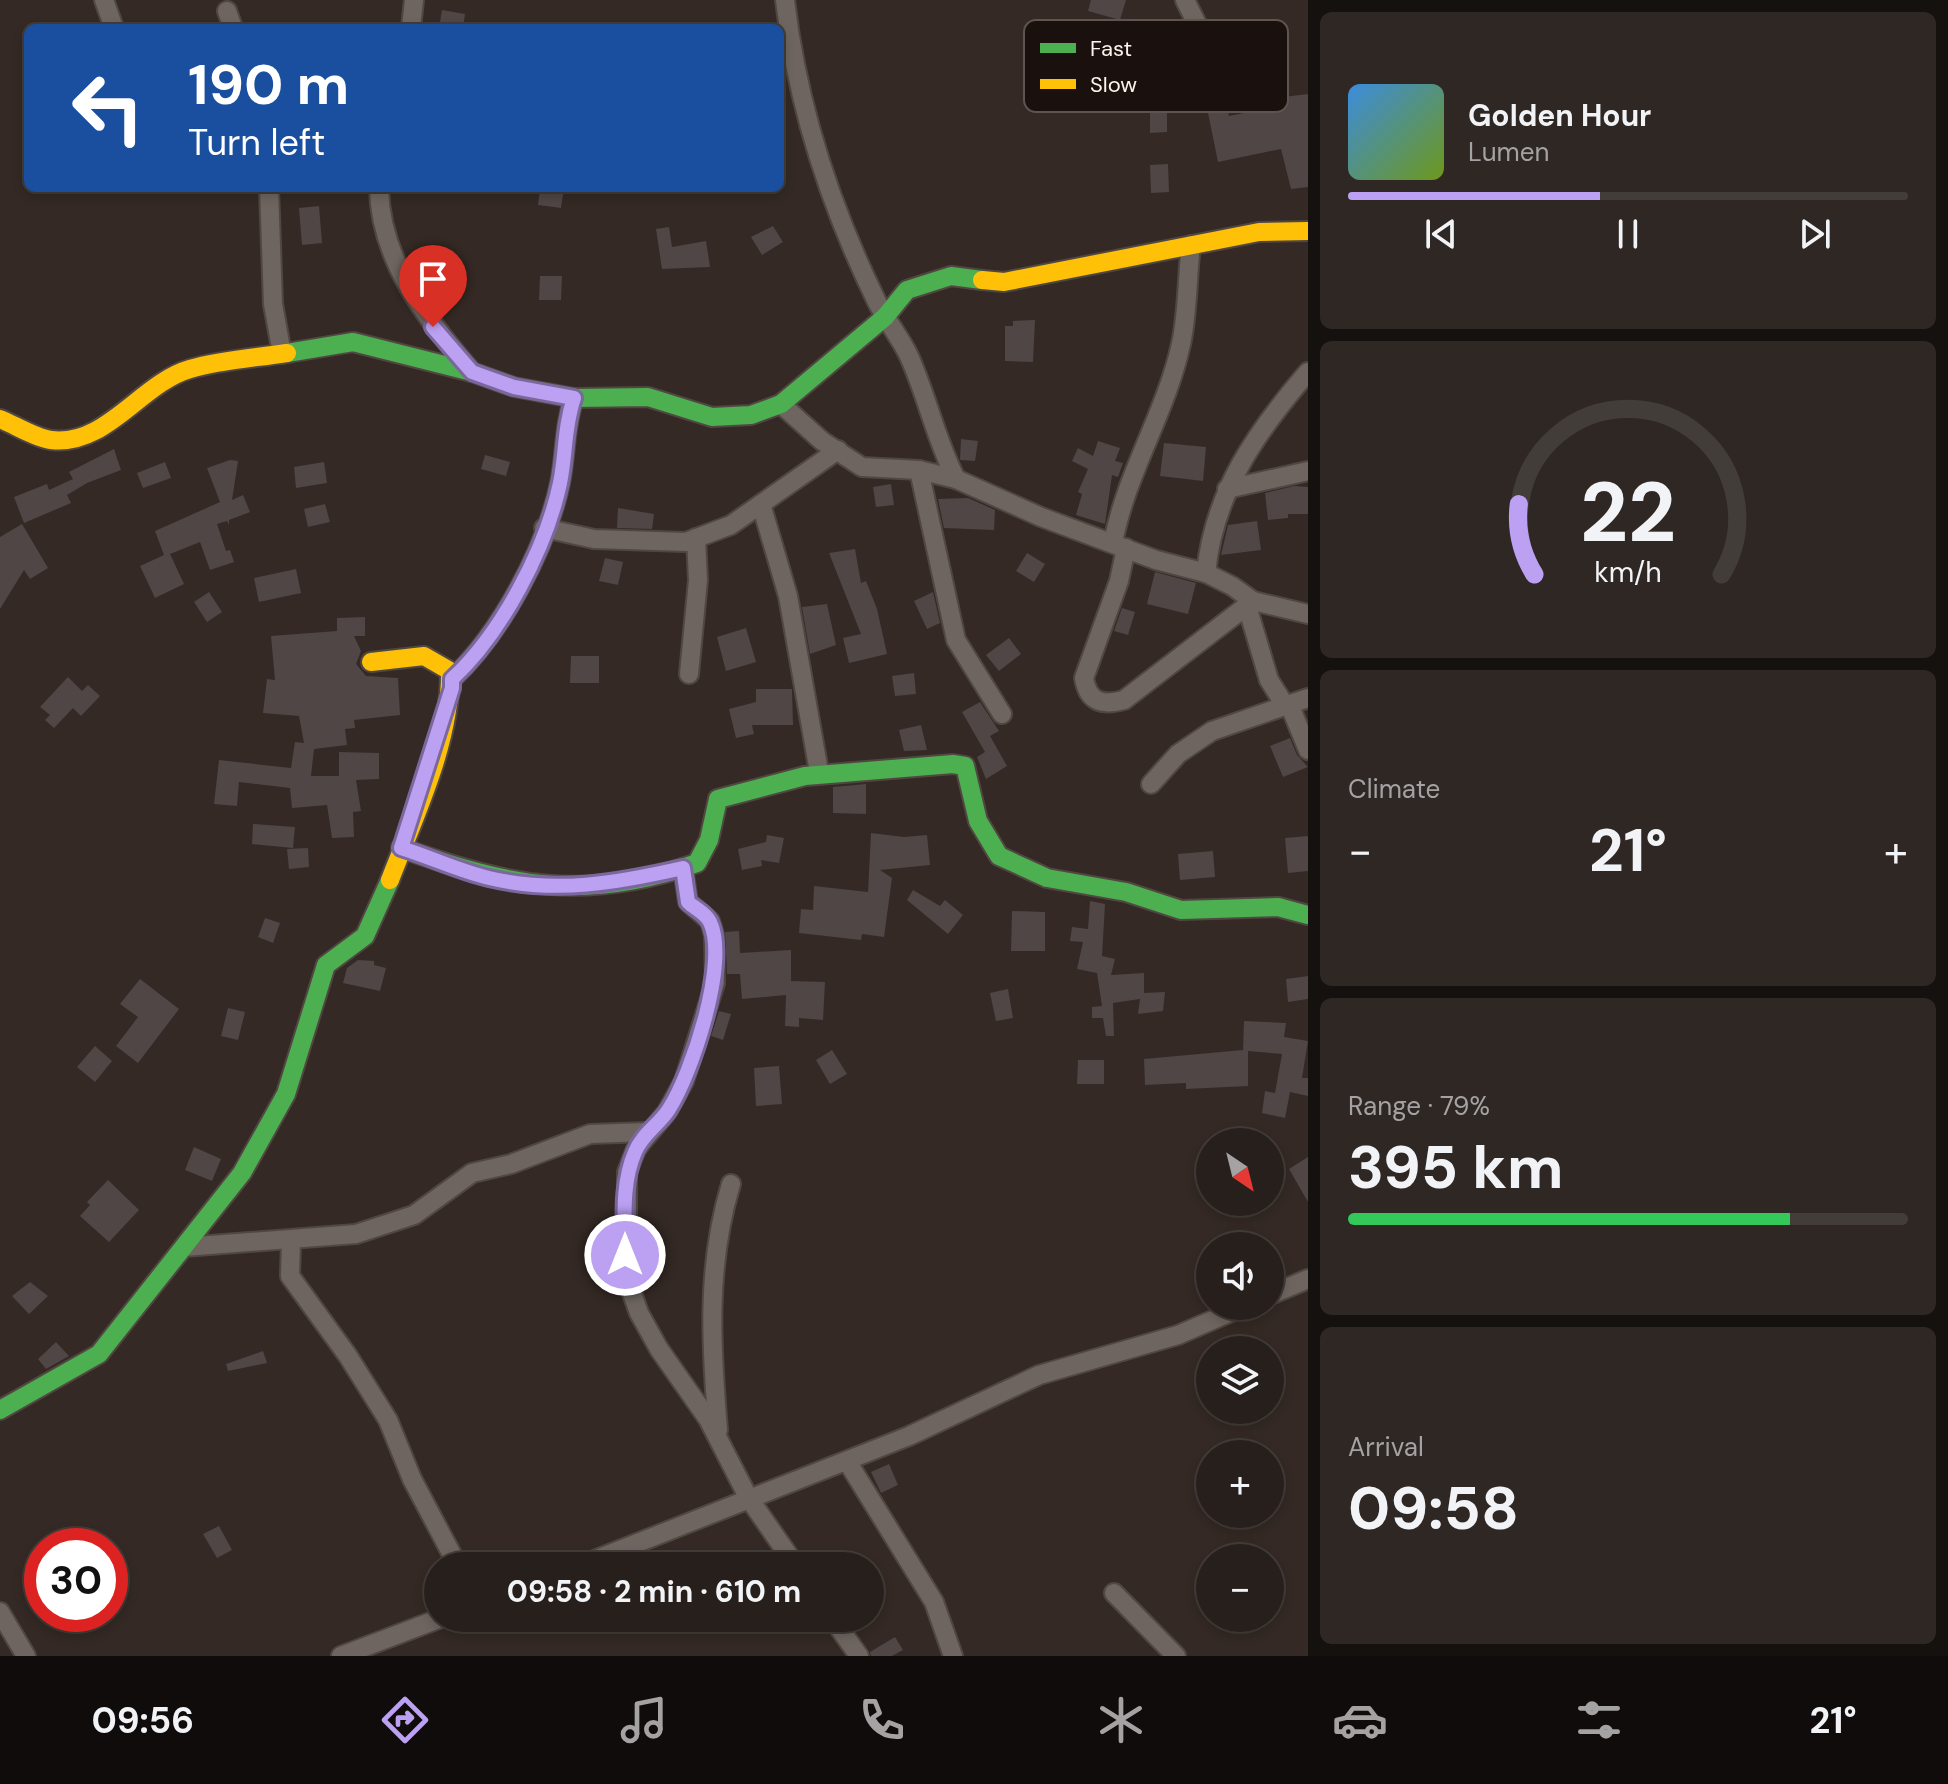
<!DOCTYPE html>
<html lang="en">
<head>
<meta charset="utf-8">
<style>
	body { margin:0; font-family:"DM Sans",sans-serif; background:#2f2724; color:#f1f3f6; height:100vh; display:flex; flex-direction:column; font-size:30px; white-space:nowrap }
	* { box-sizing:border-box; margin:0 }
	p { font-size:26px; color:#a4a2a3 }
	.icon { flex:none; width:44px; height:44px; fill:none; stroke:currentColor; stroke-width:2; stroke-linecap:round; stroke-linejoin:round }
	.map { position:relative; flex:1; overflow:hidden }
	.drawer { display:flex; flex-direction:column; gap:12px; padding:12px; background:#15110f; width:640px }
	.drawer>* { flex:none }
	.top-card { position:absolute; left:24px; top:24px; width:760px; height:168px; border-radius:12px; box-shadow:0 4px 12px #0003,0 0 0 2px #433d3a; background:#1a4fa0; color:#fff; overflow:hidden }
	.needle { width:52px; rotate:145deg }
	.fabs { position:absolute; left:1196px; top:1128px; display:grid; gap:16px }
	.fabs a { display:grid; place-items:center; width:88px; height:88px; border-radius:50%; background:#271f1b; box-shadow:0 4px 12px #0003,0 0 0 2px #433d3a; font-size:40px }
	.speed { position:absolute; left:24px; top:1528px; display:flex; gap:16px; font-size:40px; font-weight:700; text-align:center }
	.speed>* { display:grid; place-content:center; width:104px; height:104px; border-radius:50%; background:#271f1b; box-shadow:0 4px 12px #0003,0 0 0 2px #433d3a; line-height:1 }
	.speed .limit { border:12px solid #d22; background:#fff; color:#111 }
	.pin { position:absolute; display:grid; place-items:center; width:68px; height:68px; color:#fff; margin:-82px -34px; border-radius:50% 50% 50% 0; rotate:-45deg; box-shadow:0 0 8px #0007 }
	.pin .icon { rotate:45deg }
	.me { position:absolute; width:88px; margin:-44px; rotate:0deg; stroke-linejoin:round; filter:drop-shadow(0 0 6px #0008) }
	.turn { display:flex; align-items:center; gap:28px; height:168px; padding:0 32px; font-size:36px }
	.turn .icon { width:104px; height:104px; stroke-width:2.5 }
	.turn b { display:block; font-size:56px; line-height:68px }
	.big { font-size:60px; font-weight:700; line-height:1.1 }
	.drawer .widget { flex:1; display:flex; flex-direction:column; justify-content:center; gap:12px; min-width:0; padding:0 28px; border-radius:12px; background:#2f2724 }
	.drawer .dial { align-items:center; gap:0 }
	.dial svg { height:208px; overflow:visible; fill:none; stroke:#433d3a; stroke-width:7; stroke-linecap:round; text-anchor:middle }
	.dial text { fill:#f1f3f6; stroke:none }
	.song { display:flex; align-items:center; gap:24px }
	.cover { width:96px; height:96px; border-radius:12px; background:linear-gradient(135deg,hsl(210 70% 55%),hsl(80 70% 35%)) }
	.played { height:8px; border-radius:4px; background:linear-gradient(90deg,#bca0f2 45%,#433d3a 45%) }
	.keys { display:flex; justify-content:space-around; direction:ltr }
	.heat { display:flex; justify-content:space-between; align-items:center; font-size:44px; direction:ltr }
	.charge { height:12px; border-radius:6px; background:linear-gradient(90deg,#34c759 79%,#433d3a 0) }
	.trip { position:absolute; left:424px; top:1552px; width:460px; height:80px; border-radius:40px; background:#271f1b; box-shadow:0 4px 12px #0003,0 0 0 2px #433d3a; font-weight:700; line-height:80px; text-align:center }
	.tabs { display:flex; height:128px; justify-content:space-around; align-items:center; background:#100c0b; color:#a4a2a3 }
	.tabs .icon { width:56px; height:56px }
	.tabs .active { color:#bca0f2 }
	.tabs b { font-size:36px; color:#f1f3f6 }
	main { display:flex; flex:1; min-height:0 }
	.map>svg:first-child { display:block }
	.building { fill:#4f4645 }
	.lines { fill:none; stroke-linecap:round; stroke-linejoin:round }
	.street-casing { stroke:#514742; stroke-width:22 }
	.fast-casing { stroke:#514742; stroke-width:22 }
	.slow-casing { stroke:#514742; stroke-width:22 }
	.street { stroke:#6e6560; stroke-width:18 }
	.fast { stroke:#4caf50; stroke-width:18 }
	.slow { stroke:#ffc107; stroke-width:18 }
	.route-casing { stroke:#7a689d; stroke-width:20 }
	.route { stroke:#bca0f2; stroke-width:14 }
	.key { fill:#1a110e; stroke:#5f5450; stroke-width:2 }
	.key-label { font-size:22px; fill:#fff1eb }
</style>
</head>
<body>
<main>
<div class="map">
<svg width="1308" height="1656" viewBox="0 0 1308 1656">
	<rect width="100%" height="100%" fill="#342924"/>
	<g class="building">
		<path d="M1091,0h35l-6,20 -32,-9z"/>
		<path d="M442,10l23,4 -2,14h-24z"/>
		<path d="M1278,61l5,36 25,-3v93l-17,2 -10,-40 -63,13 -12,-59 -7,2 -6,-17 40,-17 6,14 -14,10 4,21 39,-8 -5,-45z"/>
		<path d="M1167,104v28l-17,1v-28z"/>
		<path d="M1168,164l1,28 -18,1 -1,-28z"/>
		<path d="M540,188h24l-3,20 -23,-3z"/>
		<path d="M319,206l3,37 -20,2 -3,-37z"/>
		<path d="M773,226l10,16 -21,13 -11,-18z"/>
		<path d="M669,227l3,20 34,-6 4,26 -48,2 -6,-40z"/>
		<path d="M540,276h22l-1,24h-22z"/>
		<path d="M1035,320l-2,42 -28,-1v-35h8v-5z"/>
		<path d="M961,439l17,2 -3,20 -15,-1z"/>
		<path d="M1098,441l22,7 -5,13 8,2 -5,14 -6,-2 -7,49 -29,-9 6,-21 -4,-2 10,-23 -16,-8 6,-13 15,8z"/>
		<path d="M1164,443l42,4 -3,34 -43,-5z"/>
		<path d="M114,449l7,21 -34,13 -20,12 4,8 -47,20 -10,-26 33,-13 2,6 24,-11 -4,-7z"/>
		<path d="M485,455l25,7 -4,14 -25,-7z"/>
		<path d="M230,460l8,1 -6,39 11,-5 7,17 -21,8v5l-2,-4 -10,3 9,27 4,-1 4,12 -24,8 -10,-28 -30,12 14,30 -29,14 -15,-32 24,-11 -9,-24 65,-29 -13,-34z"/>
		<path d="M165,462l6,16 -28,10 -6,-15z"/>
		<path d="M324,462l3,21 -31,5 -2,-21z"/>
		<path d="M891,484l3,21 -18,2 -3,-20z"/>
		<path d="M1294,486l14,1v27h-20v4l-20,2 -3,-27z"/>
		<path d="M968,498l27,12 -1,20 -50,-2 -6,-29z"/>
		<path d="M325,504l5,18 -22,5 -4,-18z"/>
		<path d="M618,508l36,6 -2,15 -35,-1z"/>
		<path d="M1257,521l4,29 -40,5 7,-30z"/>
		<path d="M22,524l26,44 -18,11 -6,-9 -24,39v-72z"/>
		<path d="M855,549l6,34 5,-2 11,28 10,45 -38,9 -6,-25 18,-4 -32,-81z"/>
		<path d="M1027,553l18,11 -11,18 -18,-11z"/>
		<path d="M605,558l18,4 -5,23 -19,-4z"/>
		<path d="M296,569l5,24 -42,9 -5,-24z"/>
		<path d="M1155,572l41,11 -8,31 -41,-10z"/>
		<path d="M209,592l13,20 -15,10 -13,-20z"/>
		<path d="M933,592l7,31 -13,6 -13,-28z"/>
		<path d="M827,604l9,41 -26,9 -8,-47z"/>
		<path d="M1122,608l13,4 -7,23 -14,-4z"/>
		<path d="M365,617v19h-11l7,15 -5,13 10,12 32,2 2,37 -46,5 1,8 -10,1 2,16 -33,4 -3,27h28v-24l40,1v26l-23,1 5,31 -8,1 1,25 -22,1 -5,-33 -35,3 -2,-20 -51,-6 -2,24 -23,-2 5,-44 72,8 4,-26 9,1 -5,-27 -36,-3 4,-34 8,1 -4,-44 66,-5v-13z"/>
		<path d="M746,628l10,34 -30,9 -9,-34z"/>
		<path d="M1009,638l12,16 -22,17 -13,-16z"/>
		<path d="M571,656h28v27h-29z"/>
		<path d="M914,673l2,21 -21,2 -3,-20z"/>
		<path d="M68,677l14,14 6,-6 12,11 -19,20 -8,-8 -19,20 -9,-8 5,-5 -10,-8z"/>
		<path d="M756,689h36l1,36h-41l2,9 -18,4 -7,-29 27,-7z"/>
		<path d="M980,702l19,29 -9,5 17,30 -21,13 -9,-22 8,-5 -23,-40z"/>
		<path d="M921,725l6,25 -23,1 -5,-21z"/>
		<path d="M1290,738l7,17 11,12 -25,10 -13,-31z"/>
		<path d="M866,784v30l-33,-1v-26z"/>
		<path d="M253,824l42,3 -2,21 -41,-4z"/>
		<path d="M871,833l33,4 23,-2 3,30 -50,5 12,8 -8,59 -22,-3 -1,6 -62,-7 2,-24 12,1 1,-24 54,6z"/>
		<path d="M767,835l17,3 -5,25 -18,-3 1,6 -20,4 -4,-21 28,-7z"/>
		<path d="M1308,836v35l-20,2 -3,-35z"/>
		<path d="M308,848l1,19 -20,2 -2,-20z"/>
		<path d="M1213,851l2,26 -35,3 -2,-26z"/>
		<path d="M913,890l27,16 5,-6 18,15 -15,19 -41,-34z"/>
		<path d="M1090,901l15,3 -3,52 13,3 -4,16 33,-2v20l21,-1 -2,19 -25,3 2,-15 -27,4 1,33h-8l-3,-18h-11v-11l10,-1 -5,-33 -20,-4 6,-27 -13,-1 2,-14 16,2z"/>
		<path d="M1012,911l33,1v39h-34z"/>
		<path d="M265,918l15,5 -7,20 -15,-6z"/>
		<path d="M739,931l1,22 51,-3v31l34,1 -2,38 -24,-2v9l-14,-1 1,-31 -44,4 -2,-25h-13l-2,-42z"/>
		<path d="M358,960l16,1v4l12,3 -6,23 -37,-8 4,-15z"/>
		<path d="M1308,976v23l-20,3 -2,-23z"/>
		<path d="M140,979l39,30 -41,54 -22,-17 22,-29 -18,-13z"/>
		<path d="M1008,989l5,29 -17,3 -6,-28z"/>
		<path d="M228,1008l17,4 -7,28 -17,-4z"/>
		<path d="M719,1011l12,3 -8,26 -12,-4z"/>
		<path d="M1244,1021l42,2 -2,14 24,4 -6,37h6v18l-18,-4 -5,26 -23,-5 3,-22 10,2 7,-39 -34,-3v35l-62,3v-6l-41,2 -1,-26 99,-9z"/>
		<path d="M95,1046l17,15 -17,21 -18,-15z"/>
		<path d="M832,1050l15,24 -17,10 -14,-24z"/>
		<path d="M1078,1060h26v24h-27z"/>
		<path d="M779,1066l3,38 -26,2 -2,-38z"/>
		<path d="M194,1147l27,12 -9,22 -27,-11z"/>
		<path d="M1308,1157v45l-19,-33z"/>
		<path d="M108,1180l31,30 -30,32 -29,-26 10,-11 -3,-3z"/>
		<path d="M30,1282l18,14 -19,18 -17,-18z"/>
		<path d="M56,1342l13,14 -23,13 -8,-10z"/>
		<path d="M263,1351l4,12 -39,8 -2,-7z"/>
		<path d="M889,1464l9,21 -17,8 -10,-21z"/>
		<path d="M219,1526l13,24 -15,8 -14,-24z"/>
		<path d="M895,1637l8,13 -11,6h-21l-1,-4z"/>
	</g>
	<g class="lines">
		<g class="street-casing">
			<g id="street">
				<path d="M104,0l10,28"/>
				<path d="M785,0c12,104 46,208 92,302 9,18 22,34 31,52 19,41 27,84 48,125"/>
				<path d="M1185,0l16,32v11"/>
				<path d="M227,11l6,17"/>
				<path d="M411,28l3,-28"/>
				<path d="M269,188l4,116 9,50"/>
				<path d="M379,188c1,72 48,132 93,184"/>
				<path d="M781,404l41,37 40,26 57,3 37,9 85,38 115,43 50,13 26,13 21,15 55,13"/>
				<path d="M919,470l37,170 46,74"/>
				<path d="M1227,489l81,-18"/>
				<path d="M761,504l27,92 31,176"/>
				<path d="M544,528l50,11 92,3 45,-17 107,-75"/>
				<path d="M1113,543c13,-70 53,-130 68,-199 7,-32 6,-66 10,-99"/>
				<path d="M1126,548l-7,33 -35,97c4,24 18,28 40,22l129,-99"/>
				<path d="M1206,573c8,-81 50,-141 102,-201"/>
				<path d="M1247,606l22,74 17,27"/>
				<path d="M689,674l9,-94 -2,-42"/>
				<path d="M452,679c49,-46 94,-130 108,-196 6,-29 4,-56 14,-85"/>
				<path d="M1290,706l18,44"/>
				<path d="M1151,784l27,-30 34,-23 96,-33"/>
				<path d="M683,868l5,34 22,19 4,14 1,48 -31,98 -17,31 -31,37 -9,23v107l12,34 20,36 49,70 40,78 48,69"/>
				<path d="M291,1241l-1,35 58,80 40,64 24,59 46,87"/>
				<path d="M184,1247l172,-13 58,-19 58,-42 39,-9 79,-30 58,-2"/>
				<path d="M1270,1295l38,-16"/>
				<path d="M718,1430c-7,-84 -12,-164 13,-246"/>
				<path d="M847,1461l87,141 19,54"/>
				<path d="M579,1566l330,-130 130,-61 139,-40 67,-29"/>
				<path d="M1114,1593l62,63"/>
				<path d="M0,1612l26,44"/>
				<path d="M832,1618l27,38"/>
				<path d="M341,1656l100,-38"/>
			</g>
		</g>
		<g class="fast-casing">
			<g id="fast">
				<path d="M287,353l66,-11 119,30 42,15 60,11 74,-1 64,20 39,-2 30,-11 104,-87 22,-27 44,-14 31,4"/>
				<path d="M401,848c108,38 184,55 296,15l12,-23 9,-41 87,-23 148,-12 12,2 13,55 21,35 48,22 79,14 55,18 97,-3 30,8"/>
				<path d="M0,1410l99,-56 143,-181 44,-79 40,-129 39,-29 25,-56"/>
			</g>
		</g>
		<g class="slow-casing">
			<g id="slow">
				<path d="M982,280l22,2 255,-50 49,-1"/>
				<path d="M0,419c15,6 35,19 51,21 55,7 90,-57 139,-71 30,-9 65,-11 97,-16"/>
				<path d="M371,662l53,-6 26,15c1,71 -35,144 -60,209"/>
			</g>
		</g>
		<use href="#street" class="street"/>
		<use href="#fast" class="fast"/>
		<use href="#slow" class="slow"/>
	</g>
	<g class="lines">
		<g class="route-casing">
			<path id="route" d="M433,327l39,45 42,15 60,11c-10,29 -8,56 -14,85 -14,66 -59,151 -108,196v9l-51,160c29,9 58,23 88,30 67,16 128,5 194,-10l5,34c7,7 17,10 22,20 19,40 -18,151 -41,187 -10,16 -27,25 -34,43 -14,32 -10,69 -10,103"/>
		</g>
		<use href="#route" class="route"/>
	</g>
	<rect x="1024" y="20" width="264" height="92" rx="12" class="key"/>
	<rect x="1040" y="43" width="36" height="10" fill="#4caf50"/>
	<rect x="1040" y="79" width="36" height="10" fill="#ffc107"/>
	<g class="key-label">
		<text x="1090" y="56">Fast</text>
		<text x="1090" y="92">Slow</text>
	</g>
</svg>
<div class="fabs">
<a><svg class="needle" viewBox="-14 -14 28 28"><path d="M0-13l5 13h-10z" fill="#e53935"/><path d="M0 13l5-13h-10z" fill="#a4a2a3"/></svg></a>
<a><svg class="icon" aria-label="sound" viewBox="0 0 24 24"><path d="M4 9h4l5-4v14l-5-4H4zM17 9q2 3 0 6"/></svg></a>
<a><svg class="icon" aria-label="layers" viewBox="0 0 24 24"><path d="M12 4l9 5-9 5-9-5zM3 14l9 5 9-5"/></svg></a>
<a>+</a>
<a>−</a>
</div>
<div class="speed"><div class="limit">30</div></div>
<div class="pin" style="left:433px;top:327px;background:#d93025"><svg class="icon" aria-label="arrive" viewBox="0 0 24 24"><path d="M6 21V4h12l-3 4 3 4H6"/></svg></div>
<svg class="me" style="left:625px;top:1255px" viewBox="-20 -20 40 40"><circle r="17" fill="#bca0f2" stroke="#fff" stroke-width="3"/><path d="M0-11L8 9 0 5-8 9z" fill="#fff"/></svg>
<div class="trip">09:58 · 2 min · 610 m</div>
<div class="top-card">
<div class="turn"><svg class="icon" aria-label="left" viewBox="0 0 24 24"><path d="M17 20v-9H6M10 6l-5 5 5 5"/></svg><div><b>190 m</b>Turn left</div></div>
</div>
</div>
<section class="drawer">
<div class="widget">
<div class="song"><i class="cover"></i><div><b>Golden Hour</b><p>Lumen</p></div></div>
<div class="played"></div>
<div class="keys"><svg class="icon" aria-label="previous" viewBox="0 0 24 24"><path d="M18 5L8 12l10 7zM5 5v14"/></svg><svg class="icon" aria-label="pause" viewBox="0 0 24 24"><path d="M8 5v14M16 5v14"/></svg><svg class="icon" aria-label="next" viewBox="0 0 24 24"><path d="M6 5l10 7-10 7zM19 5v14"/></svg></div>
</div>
<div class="widget dial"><svg viewBox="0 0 100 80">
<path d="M14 69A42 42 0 1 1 86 69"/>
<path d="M14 69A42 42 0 0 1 8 42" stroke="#bca0f2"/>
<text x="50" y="56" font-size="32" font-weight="700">22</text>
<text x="50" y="72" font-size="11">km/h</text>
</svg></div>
<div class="widget"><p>Climate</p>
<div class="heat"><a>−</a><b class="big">21°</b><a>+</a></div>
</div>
<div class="widget"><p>Range · 79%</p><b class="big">395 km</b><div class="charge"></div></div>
<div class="widget"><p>Arrival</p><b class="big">09:58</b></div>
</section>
</main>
<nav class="tabs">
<b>09:56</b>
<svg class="icon active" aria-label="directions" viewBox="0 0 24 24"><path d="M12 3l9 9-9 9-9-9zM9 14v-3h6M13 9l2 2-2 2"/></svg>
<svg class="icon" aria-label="music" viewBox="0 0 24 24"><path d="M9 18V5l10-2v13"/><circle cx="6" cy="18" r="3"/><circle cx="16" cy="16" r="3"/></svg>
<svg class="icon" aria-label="phone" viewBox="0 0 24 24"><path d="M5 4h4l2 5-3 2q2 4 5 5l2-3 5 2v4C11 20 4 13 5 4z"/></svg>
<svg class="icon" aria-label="climate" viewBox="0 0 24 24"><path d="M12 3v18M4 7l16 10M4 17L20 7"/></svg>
<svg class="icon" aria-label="car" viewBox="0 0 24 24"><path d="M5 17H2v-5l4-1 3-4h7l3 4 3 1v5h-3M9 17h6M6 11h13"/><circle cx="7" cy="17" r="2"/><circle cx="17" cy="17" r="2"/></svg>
<svg class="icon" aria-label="filters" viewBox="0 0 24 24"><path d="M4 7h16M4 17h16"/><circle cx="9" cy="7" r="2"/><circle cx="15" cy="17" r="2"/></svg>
<b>21°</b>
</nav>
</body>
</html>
